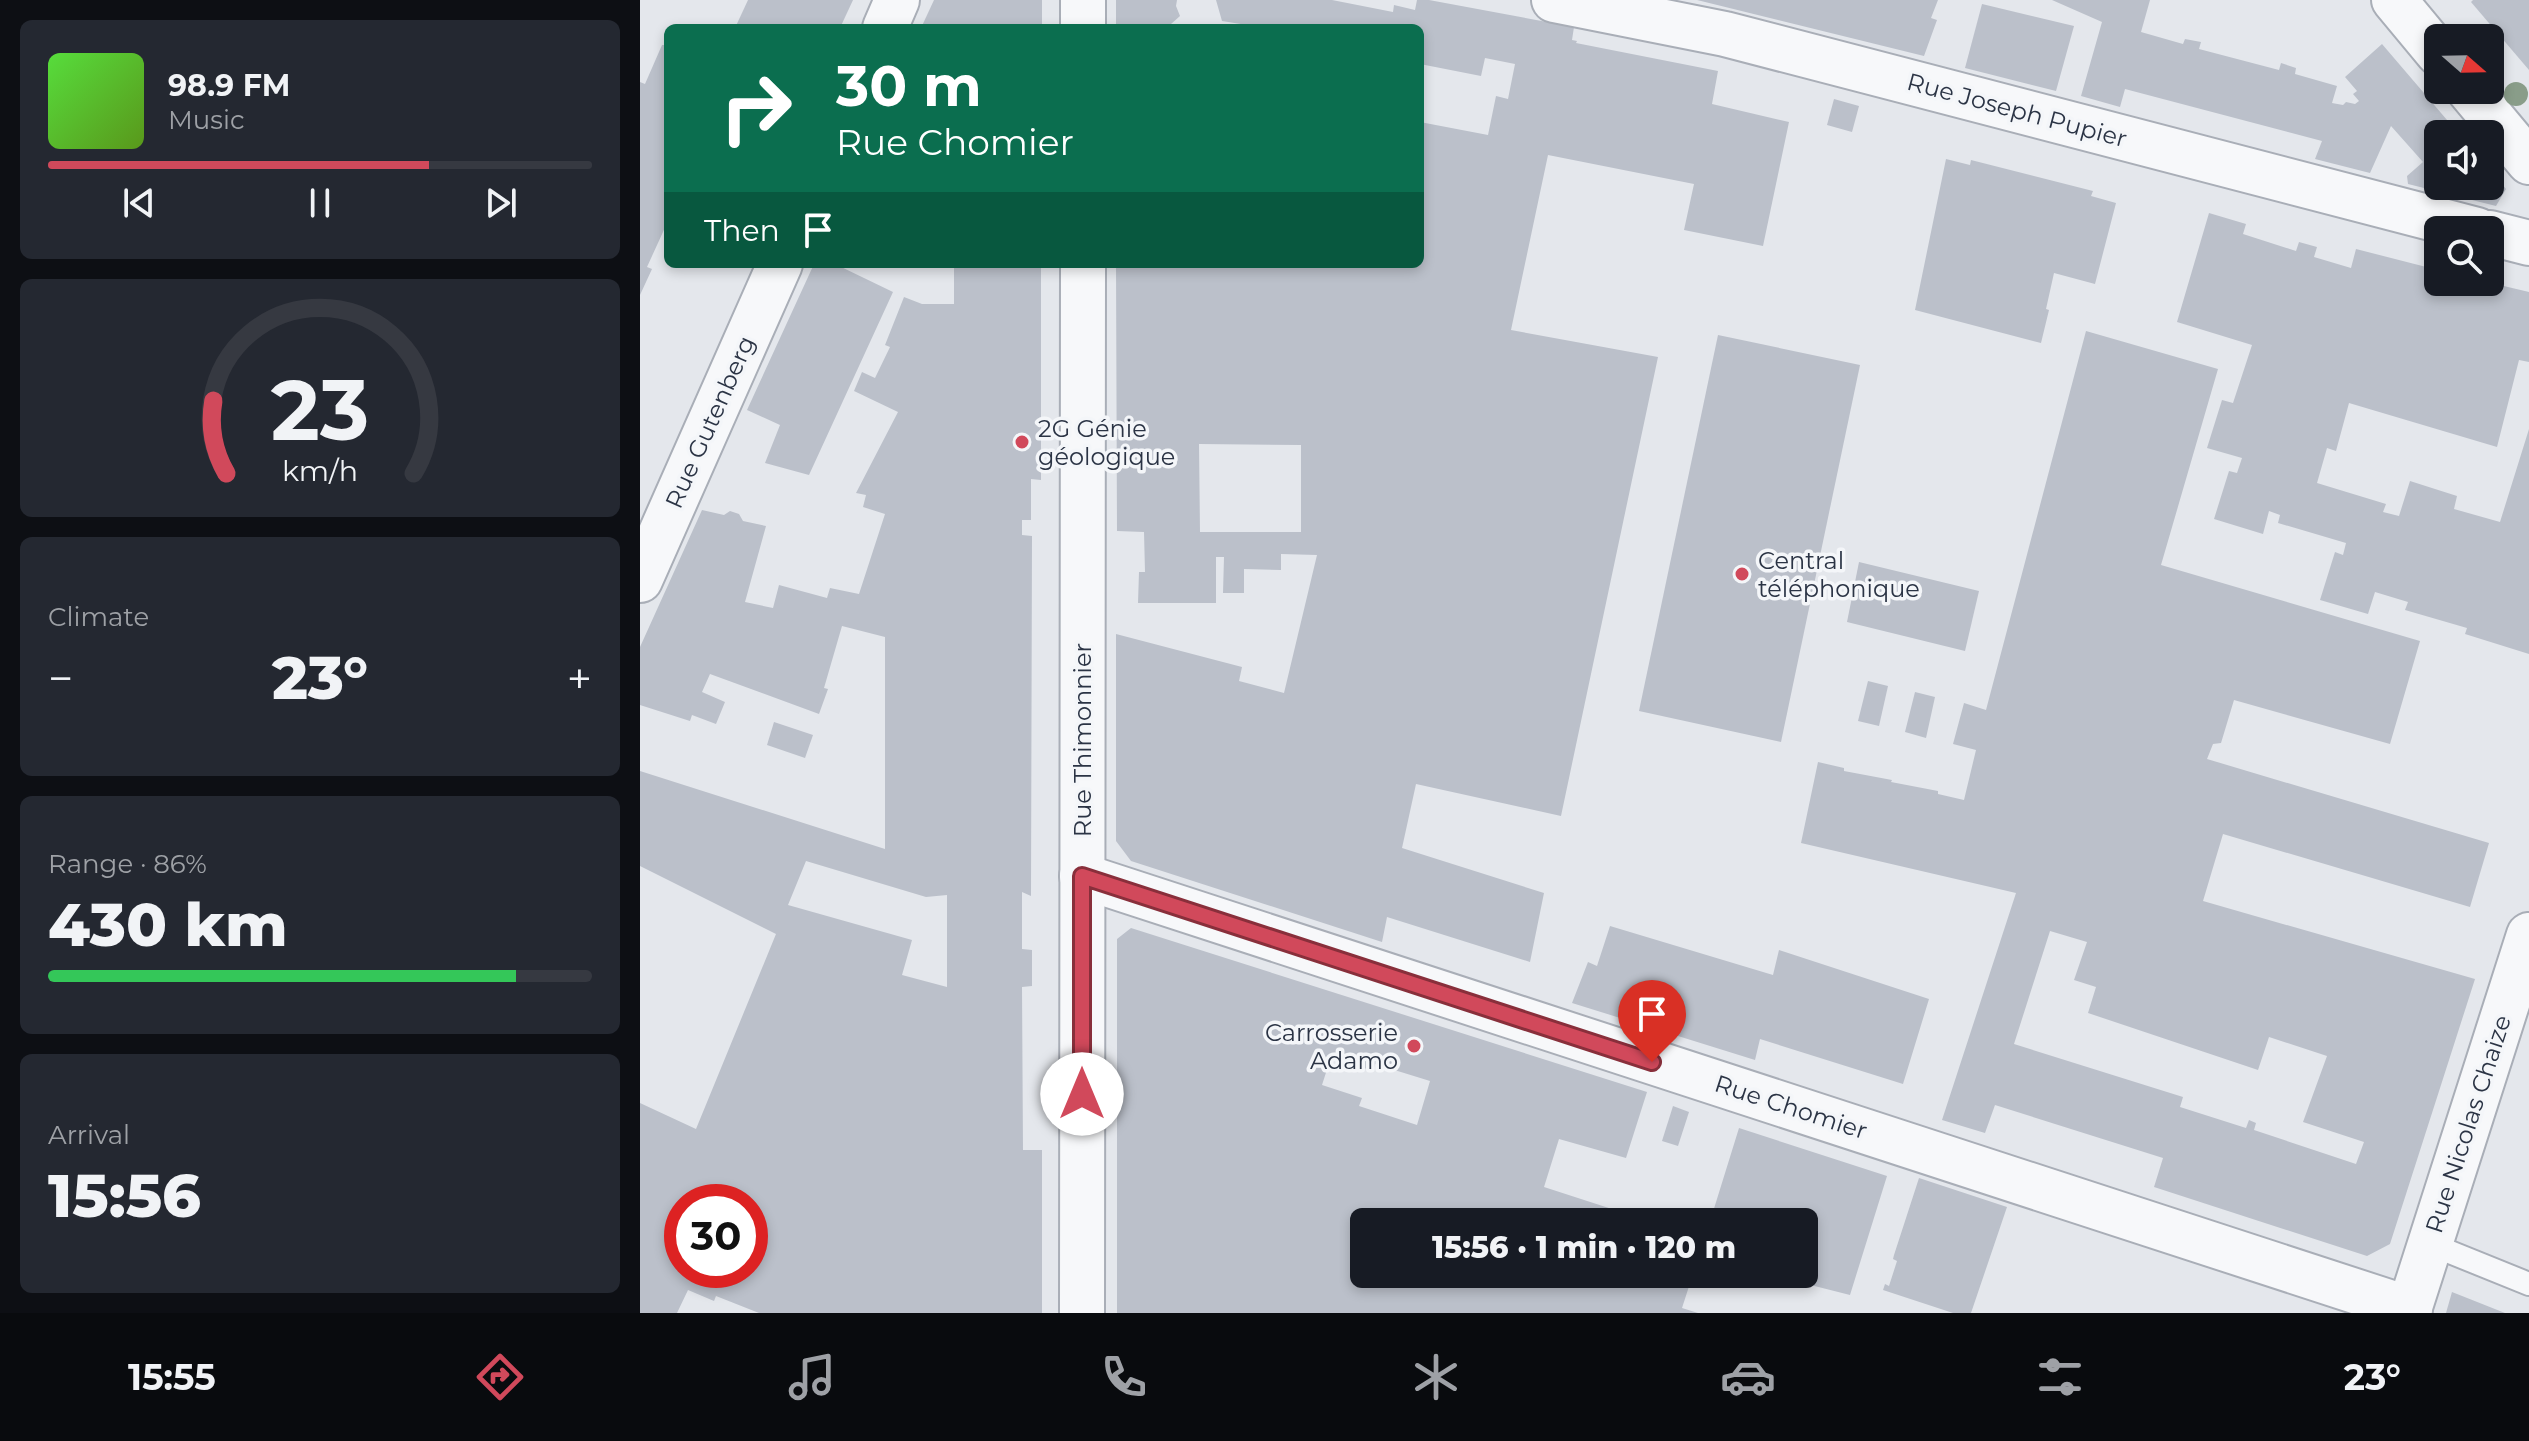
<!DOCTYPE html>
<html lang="en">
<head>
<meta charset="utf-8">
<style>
	body { margin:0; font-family:Montserrat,sans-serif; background:#242831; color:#f1f3f6; height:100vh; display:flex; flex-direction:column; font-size:30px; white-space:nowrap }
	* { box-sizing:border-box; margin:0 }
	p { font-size:26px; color:#9ea1a6 }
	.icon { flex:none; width:44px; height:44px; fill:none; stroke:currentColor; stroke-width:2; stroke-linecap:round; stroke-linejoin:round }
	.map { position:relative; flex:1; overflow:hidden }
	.side { display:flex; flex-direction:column; gap:20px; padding:20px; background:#0d0f14; width:640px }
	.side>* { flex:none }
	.hud { position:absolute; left:24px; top:24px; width:760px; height:244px; border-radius:12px; box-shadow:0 4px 12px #0003; background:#0b6e4f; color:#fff; overflow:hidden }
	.needle { width:52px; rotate:110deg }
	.tools { position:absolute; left:1784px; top:24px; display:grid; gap:16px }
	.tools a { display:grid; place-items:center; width:80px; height:80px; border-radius:12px; background:#171b24; box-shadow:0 4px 12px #0003; font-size:40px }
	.speed { position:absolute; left:24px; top:1184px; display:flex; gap:16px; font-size:40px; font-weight:700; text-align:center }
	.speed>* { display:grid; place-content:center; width:104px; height:104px; border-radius:50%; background:#171b24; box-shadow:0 4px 12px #0003; line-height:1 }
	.speed .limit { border:12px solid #d22; background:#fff; color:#111 }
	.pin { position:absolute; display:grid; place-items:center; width:68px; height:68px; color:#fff; margin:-82px -34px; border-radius:50% 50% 50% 0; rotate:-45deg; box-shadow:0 0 8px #0007 }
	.pin .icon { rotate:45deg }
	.me { position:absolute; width:88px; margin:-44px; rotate:0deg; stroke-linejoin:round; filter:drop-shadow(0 0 6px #0008) }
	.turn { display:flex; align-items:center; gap:28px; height:168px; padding:0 40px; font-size:36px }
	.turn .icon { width:104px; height:104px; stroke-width:2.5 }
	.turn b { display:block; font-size:56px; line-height:68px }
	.then { display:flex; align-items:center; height:76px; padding:0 40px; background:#0003; gap:16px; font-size:30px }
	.big { font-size:60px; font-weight:800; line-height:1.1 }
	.side .widget { flex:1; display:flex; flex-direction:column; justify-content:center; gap:12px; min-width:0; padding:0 28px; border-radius:12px; background:#242831 }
	.side .dial { align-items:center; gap:0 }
	.dial svg { height:208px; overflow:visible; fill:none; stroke:#363941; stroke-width:7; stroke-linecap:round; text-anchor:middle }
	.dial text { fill:#f1f3f6; stroke:none }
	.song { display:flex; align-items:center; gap:24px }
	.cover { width:96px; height:96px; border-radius:12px; background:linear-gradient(135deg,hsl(110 70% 55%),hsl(90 70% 35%)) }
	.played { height:8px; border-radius:4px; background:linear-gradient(90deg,#d1495b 70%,#363941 70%) }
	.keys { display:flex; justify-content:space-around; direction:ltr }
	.heat { display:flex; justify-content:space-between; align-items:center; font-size:44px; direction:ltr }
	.charge { height:12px; border-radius:6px; background:linear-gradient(90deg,#34c759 86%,#363941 0) }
	.trip { position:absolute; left:710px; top:1208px; width:468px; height:80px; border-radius:12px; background:#171b24; box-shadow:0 4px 12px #0003; font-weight:800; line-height:80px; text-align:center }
	.tab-bar { display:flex; height:128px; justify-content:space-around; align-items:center; background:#090b0e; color:#9ea1a6 }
	.tab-bar .icon { width:56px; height:56px }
	.tab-bar .current { color:#d1495b }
	.tab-bar b { font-size:36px; color:#f1f3f6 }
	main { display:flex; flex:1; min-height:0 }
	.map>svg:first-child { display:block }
	.building { fill:#bbc0ca; fill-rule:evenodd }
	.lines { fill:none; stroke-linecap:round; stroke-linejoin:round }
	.service-casing { stroke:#a9aeb7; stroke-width:26 }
	.minor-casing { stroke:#a9aeb7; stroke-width:48 }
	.service { stroke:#f7f8fa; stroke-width:22 }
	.minor { stroke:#f7f8fa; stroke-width:44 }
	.tree { fill:#899d89 }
	.route-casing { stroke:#882f3b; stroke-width:20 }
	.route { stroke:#d1495b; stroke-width:14 }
	.poi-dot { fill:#d1495b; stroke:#f4f6f9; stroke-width:3 }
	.labels { text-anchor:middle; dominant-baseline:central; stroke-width:7; stroke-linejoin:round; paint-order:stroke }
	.street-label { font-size:24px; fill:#2b3445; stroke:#f4f6f9 }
	.poi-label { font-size:24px; fill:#2b3445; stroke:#f4f6f9; text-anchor:start }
</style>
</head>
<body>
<main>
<section class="side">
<div class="widget">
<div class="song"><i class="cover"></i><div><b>98.9 FM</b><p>Music</p></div></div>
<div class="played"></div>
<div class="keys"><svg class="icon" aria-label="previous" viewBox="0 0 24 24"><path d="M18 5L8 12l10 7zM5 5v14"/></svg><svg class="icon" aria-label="pause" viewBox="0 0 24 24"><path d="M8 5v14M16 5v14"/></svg><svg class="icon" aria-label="next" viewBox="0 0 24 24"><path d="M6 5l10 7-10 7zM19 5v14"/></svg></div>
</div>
<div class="widget dial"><svg viewBox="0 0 100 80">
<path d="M14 69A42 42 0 1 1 86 69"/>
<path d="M14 69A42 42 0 0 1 9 41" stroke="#d1495b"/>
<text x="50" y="56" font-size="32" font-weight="700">23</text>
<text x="50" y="72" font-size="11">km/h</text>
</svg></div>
<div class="widget"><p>Climate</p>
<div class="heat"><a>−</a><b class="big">23°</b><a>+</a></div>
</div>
<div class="widget"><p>Range · 86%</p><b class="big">430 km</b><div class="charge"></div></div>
<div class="widget"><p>Arrival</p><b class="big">15:56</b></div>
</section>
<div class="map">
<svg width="1889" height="1313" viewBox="0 0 1889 1313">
	<rect width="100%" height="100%" fill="#e4e7ec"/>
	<g class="building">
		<path d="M108,0h105l-13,28h-105z"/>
		<path d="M294,0h108v28h-121z"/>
		<path d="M476,0h61l-1,6 4,10 -9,8 3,4h-58z"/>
		<path d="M576,0h116l61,12 1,-7 21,5 2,-10h12l145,27 -2,13 5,1 -1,2 142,28 -6,33 77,18 -26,124 -79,-16 10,-46 -146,-29 -37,175 147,27 -97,459 -145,-32 -14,64 142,45 -14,69 -143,-45 -5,25 -251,-81 -15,-20v-207l126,33 -3,14 45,12 33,-138 -36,-1v16l-37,-1v24h-21l1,-36h-8v46h-78l1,-31h6l-1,-40 -27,-1 -1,-267h304v-142l68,13 8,-39 12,3 7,-35 -30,-6 -4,18 -61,-12v-36h-174l1,-3 -25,-4zM559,444l102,1v87h-101z"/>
		<path d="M1057,0h241l-7,18 6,2 -13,36z"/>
		<path d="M1412,0h98l-9,32 42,12 2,-5 16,3 -2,7 80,21 2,-7 15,5 -1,6 42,12 -5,17 11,2 3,-3 9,2 4,-3 -6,-7 4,-3 -12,-14 37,-33 77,90h-21v52h52v-16l16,19 -10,17 -88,-22 -1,-8 16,-14 -32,-36 -21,47 -55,-14 7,-18 -197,-52 -5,18 -39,-11 21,-74z"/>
		<path d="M1833,0h56v70l-58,-68z"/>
		<path d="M1342,4l92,22 -18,65 -91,-23z"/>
		<path d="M22,45h6v176l-21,46 5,2 -12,26v-213l5,2z"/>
		<path d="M1194,99l25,7 -7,26 -25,-7z"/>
		<path d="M1306,159l24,6 1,-5 122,31 -2,5 25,7 -21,81 -41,-11 -8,36 3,1 -8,33 -126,-33z"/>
		<path d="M1569,213l37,11 -3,10 53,17 3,-9 18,5 -3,10 37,11 5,-19 82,21v12h49l42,10v70l-10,-2 -22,87 -148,-44 -13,48 -9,-3 -10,35 69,21 -3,8 16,4 11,-35 47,15 -3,13 46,13 29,-93v225l-64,-20 2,-6 -62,-18 3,-8 -33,-10 -7,22 -48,-14 15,-48 8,3 3,-12 -68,-20 2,-8 -11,-4 -6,23 -49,-15 15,-48 8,2 5,-15 -35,-10 15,-48 11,3 19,-58 -75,-23z"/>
		<path d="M174,264h21l58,28 -84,183 -44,-12 15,-38 -33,-15z"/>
		<path d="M314,264h87v216l-10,-1v41h-9v15l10,1 -1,360 -9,-4v57l10,1v36l-10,1 1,163h19v163h-283l-43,-17 -2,5 -26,-11 -11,23h-37v-210l56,26 80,-195 -136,-68v-95l245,78v-212l-43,-11 -18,62 4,1 -9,25 -109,-40 -8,18 23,10 -9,22 -24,-9 -2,6 -50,-16v-58l62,-137 22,5 6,-4 9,3 4,7 23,5 -21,76 28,6 6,-23 48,13 3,-10 29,6 26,-80 -22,-7 3,-12 -10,-2 42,-81 -44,-21 8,-19 13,6 15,-31 -5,-2 19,-48 18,7h32zM166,861l120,36 21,-2v92l-45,-12 10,-35 -124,-35zM42,1202h68v68h-68z"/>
		<path d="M1446,331l132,38 -57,196 259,76 -30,103 -156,-44 -13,43 -8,1 -6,15 282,84 -19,64 -247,-73 -20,67 272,78 -85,265 -23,12 -213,-69 9,-29 -168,-53 -10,28 -43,-13 74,-227 -215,-50 17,-81 26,6v3l48,9 -1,2 47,9v3l26,6 12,-50 -23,-6 11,-41 22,7zM1410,931l37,11 -13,38 22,7 -8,26 170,57 11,-33 58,19 -24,66 61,20 -8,22 -102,-34 2,-7 -7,-3 -3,8 -66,-21 3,-10 -169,-53z"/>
		<path d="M1078,335l142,30 -79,377 -142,-31z"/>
		<path d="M1219,562l120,29 -14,60 -118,-29z"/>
		<path d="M1228,681l20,5 -9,40 -21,-5z"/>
		<path d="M1275,692l20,5 -9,41 -21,-6z"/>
		<path d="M134,722l39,13 -8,23 -38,-13z"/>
		<path d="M970,926l163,49 6,-25 150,49 -26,85 -143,-45 -5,21 -183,-57 16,-41 9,4z"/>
		<path d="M491,928l516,164 -21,66 -67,-19 -15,48 108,35h-288v52h329l-11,34 16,5h-581v-374zM691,1057l42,14 2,-7 55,17 -13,44 -58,-19 3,-8 -40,-13z"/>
		<path d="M1033,1106l16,6 -11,34 -16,-5z"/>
		<path d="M1099,1128l148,48 -37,119 -79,-20 33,-1v-52h-108l4,-11 12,4z"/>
		<path d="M1279,1178l88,29 -36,106h-18l-70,-23 2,-6 4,2 8,-25 -4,-2 1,-4z"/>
		<path d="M1812,1292l53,21h-59z"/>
	</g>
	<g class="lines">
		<g class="service-casing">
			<path id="service" d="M1790,1244l99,40"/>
		</g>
		<g class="minor-casing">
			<g id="minor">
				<path d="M914,0l171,34 752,196"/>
				<path d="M1754,0l44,53"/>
				<path d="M245,28l12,-28"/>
				<path d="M443,28v-28"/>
				<path d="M1829,90l60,72"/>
				<path d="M1850,233l39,10"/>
				<path d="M0,580l140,-316"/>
				<path d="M442,876l1328,433"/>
				<path d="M442,1313l1,-1049"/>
				<path d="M1768,1313l121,-378"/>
			</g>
		</g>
		<use href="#service" class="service"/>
		<use href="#minor" class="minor"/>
	</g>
	<circle class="tree" cx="1876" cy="94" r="12"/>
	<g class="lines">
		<g class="route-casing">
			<path id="route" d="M442,1094v-218l570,186"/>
		</g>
		<use href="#route" class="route"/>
	</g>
	<g class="poi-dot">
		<circle cx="382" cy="442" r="8"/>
		<circle cx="1102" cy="574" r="8"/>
		<circle cx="774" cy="1046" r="8"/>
	</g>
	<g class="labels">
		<g class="street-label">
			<text transform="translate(1377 110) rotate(15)">Rue Joseph Pupier</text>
			<text transform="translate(70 422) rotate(-66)">Rue Gutenberg</text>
			<text transform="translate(442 740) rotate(-90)">Rue Thimonnier</text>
			<text transform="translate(1151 1107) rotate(18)">Rue Chomier</text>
			<text transform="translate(1828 1124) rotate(-72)">Rue Nicolas Chaize</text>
		</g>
		<g class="poi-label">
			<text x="398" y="428">2G Génie<tspan x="398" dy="28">géologique</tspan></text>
			<text x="1118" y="560">Central<tspan x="1118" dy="28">téléphonique</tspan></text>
			<text x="758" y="1032" text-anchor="end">Carrosserie<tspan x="758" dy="28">Adamo</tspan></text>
		</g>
	</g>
</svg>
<div class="tools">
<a><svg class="needle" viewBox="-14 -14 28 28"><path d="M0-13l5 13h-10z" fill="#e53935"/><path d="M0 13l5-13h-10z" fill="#9ea1a6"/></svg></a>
<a><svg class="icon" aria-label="sound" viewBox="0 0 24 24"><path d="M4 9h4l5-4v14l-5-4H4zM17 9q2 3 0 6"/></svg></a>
<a><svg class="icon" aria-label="search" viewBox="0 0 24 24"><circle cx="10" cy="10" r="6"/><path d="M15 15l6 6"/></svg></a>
</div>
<div class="speed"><div class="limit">30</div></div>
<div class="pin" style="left:1012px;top:1062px;background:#d93025"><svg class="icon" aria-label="arrive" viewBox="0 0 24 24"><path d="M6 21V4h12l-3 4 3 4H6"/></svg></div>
<svg class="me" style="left:442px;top:1094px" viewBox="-20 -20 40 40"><circle r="19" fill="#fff"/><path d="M0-13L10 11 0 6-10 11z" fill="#d1495b"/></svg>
<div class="trip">15:56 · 1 min · 120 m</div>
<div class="hud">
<div class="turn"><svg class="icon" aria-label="right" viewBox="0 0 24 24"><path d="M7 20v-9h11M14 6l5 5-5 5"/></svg><div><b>30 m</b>Rue Chomier</div></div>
<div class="then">Then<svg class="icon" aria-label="arrive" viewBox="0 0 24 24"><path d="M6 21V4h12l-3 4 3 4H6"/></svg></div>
</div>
</div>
</main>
<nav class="tab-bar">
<b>15:55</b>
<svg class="icon current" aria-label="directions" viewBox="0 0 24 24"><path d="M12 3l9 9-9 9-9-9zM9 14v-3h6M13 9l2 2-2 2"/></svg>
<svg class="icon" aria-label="music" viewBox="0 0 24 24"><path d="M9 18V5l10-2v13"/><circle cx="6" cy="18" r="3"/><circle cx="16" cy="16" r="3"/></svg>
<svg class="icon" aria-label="phone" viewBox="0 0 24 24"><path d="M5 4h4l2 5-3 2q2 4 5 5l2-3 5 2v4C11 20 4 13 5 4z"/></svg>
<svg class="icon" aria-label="climate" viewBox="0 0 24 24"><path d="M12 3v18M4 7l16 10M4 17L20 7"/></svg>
<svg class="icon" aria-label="car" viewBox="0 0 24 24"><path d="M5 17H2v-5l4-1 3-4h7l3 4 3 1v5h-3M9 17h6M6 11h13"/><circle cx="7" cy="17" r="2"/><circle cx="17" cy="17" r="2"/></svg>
<svg class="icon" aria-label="filters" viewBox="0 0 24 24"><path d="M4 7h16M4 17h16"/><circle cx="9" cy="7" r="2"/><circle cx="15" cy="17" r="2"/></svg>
<b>23°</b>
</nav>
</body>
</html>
